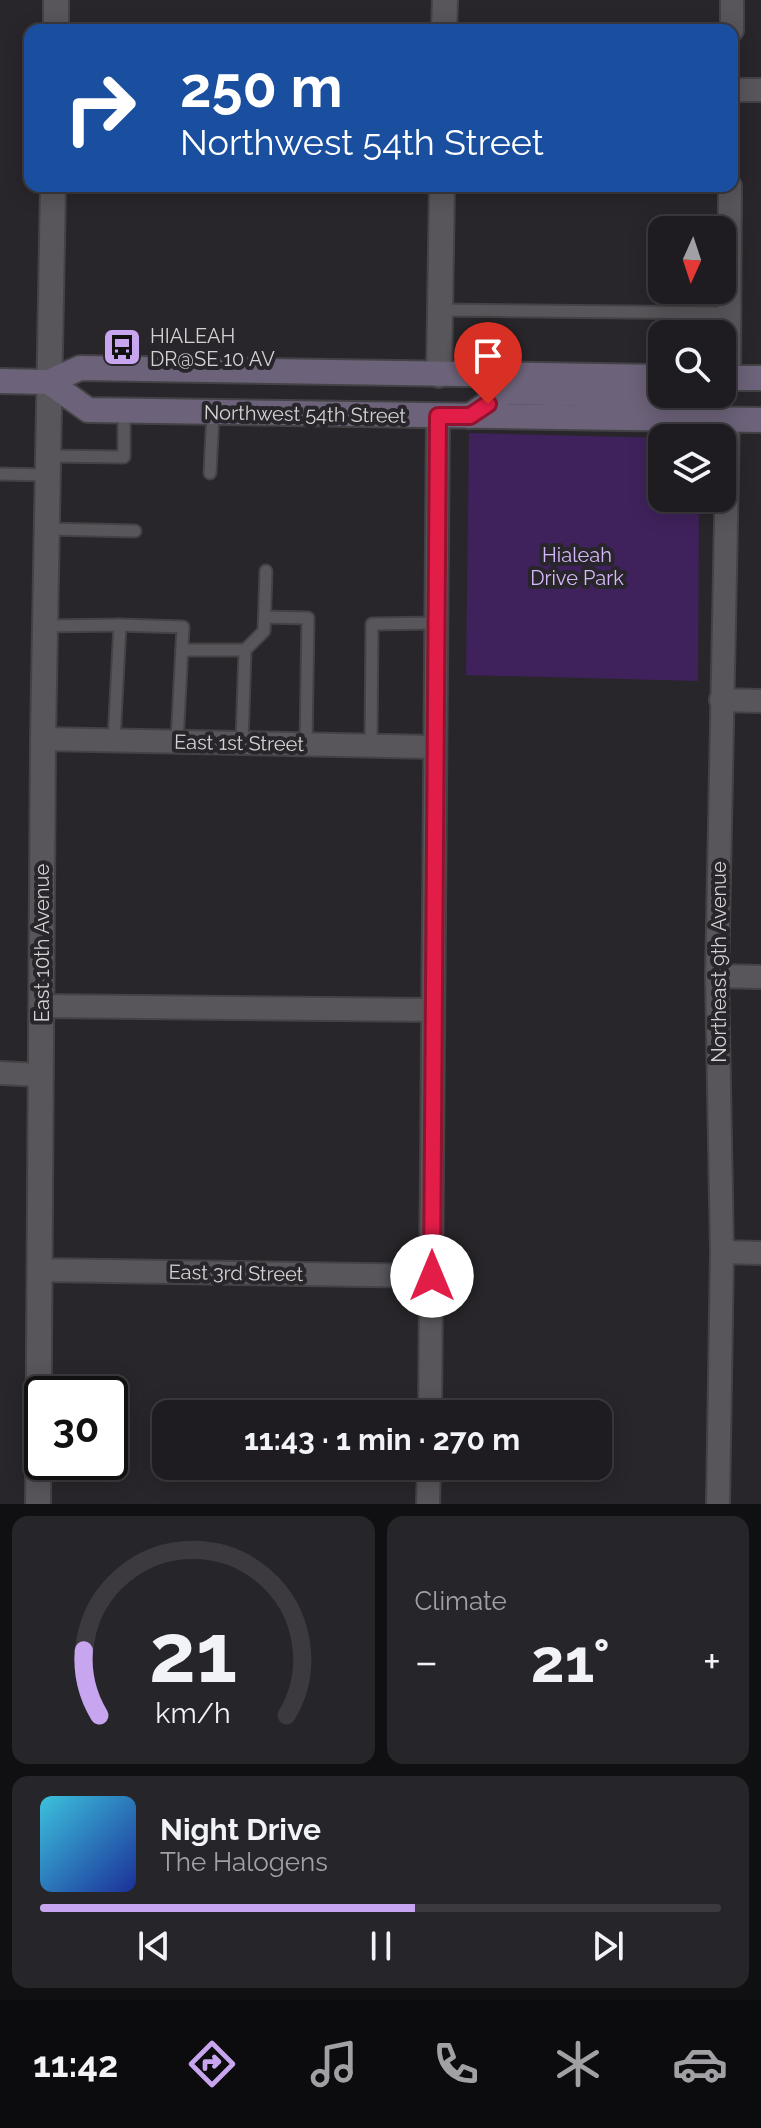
<!DOCTYPE html>
<html lang="en">
<head>
<meta charset="utf-8">
<style>
	body { margin:0; font-family:Raleway,sans-serif; background:#262529; color:#f1f3f6; height:100vh; display:flex; flex-direction:column; font-size:30px; white-space:nowrap }
	* { box-sizing:border-box; margin:0 }
	p { font-size:26px; color:#a1a1a5 }
	.icon { flex:none; width:44px; height:44px; fill:none; stroke:currentColor; stroke-width:2; stroke-linecap:round; stroke-linejoin:round }
	.map { position:relative; height:1504px; overflow:hidden }
	.drawer { display:flex; flex-direction:column; gap:12px; padding:12px; background:#100f12; flex:1 }
	.drawer>* { flex:none }
	.banner { position:absolute; left:24px; top:24px; width:714px; height:168px; border-radius:16px; box-shadow:0 4px 20px #0003,0 0 0 2px #3c3a3e; background:#1a4fa0; color:#fff; overflow:hidden }
	.needle { width:52px; rotate:183deg }
	.controls { position:absolute; left:648px; top:216px; display:grid; gap:16px }
	.controls a { display:grid; place-items:center; width:88px; height:88px; border-radius:16px; background:#1e1c20; box-shadow:0 4px 20px #0003,0 0 0 2px #3c3a3e; font-size:40px }
	.speed { position:absolute; left:24px; top:1376px; display:flex; gap:16px; font-size:40px; font-weight:700; text-align:center }
	.speed>* { display:grid; place-content:center; width:104px; height:104px; border-radius:50%; background:#1e1c20; box-shadow:0 4px 20px #0003,0 0 0 2px #3c3a3e; line-height:1 }
	.speed .limit { border:4px solid #111; border-radius:12px; background:#fff; color:#111 }
	.pin { position:absolute; display:grid; place-items:center; width:68px; height:68px; color:#fff; margin:-82px -34px; border-radius:50% 50% 50% 0; rotate:-45deg; box-shadow:0 0 8px #0007 }
	.pin .icon { rotate:45deg }
	.me { position:absolute; width:88px; margin:-44px; rotate:0deg; stroke-linejoin:round; filter:drop-shadow(0 0 6px #0008) }
	.turn { display:flex; align-items:center; gap:28px; height:168px; padding:0 24px; font-size:36px }
	.turn .icon { width:104px; height:104px; stroke-width:2.5 }
	.turn b { display:block; font-size:56px; line-height:68px }
	.big { font-size:60px; font-weight:700; line-height:1.1 }
	.drawer .tile { flex:1; display:flex; flex-direction:column; justify-content:center; gap:12px; min-width:0; padding:0 28px; border-radius:16px; background:#262529 }
	.drawer .dial { align-items:center; gap:0 }
	.dial svg { height:208px; overflow:visible; fill:none; stroke:#3c3a3e; stroke-width:7; stroke-linecap:round; text-anchor:middle }
	.dial text { fill:#f1f3f6; stroke:none }
	.song { display:flex; align-items:center; gap:24px }
	.cover { width:96px; height:96px; border-radius:12px; background:linear-gradient(135deg,hsl(190 70% 55%),hsl(230 70% 35%)) }
	.played { height:8px; border-radius:4px; background:linear-gradient(90deg,#c7a6ef 55%,#3c3a3e 55%) }
	.keys { display:flex; justify-content:space-around; direction:ltr }
	.heat { display:flex; justify-content:space-between; align-items:center; font-size:44px; direction:ltr }
	.drawer .tiles { flex:1; display:grid; gap:12px; grid-template-columns:1fr 1fr }
	.tile:last-child { grid-column:span 2 }
	.trip { position:absolute; left:152px; top:1400px; width:460px; height:80px; border-radius:16px; background:#1e1c20; box-shadow:0 4px 20px #0003,0 0 0 2px #3c3a3e; font-weight:700; line-height:80px; text-align:center }
	.tabs { display:flex; height:128px; justify-content:space-around; align-items:center; background:#0c0b0d; color:#a1a1a5 }
	.tabs .icon { width:56px; height:56px }
	.tabs .current { color:#c7a6ef }
	.tabs b { font-size:36px; color:#f1f3f6 }
	.map>svg:first-child { display:block }
	.green { fill:#3f225b }
	.lines { fill:none; stroke-linecap:round; stroke-linejoin:round }
	.service-casing { stroke:#434245; stroke-width:15 }
	.minor-casing { stroke:#434245; stroke-width:26 }
	.tertiary-casing { stroke:#434245; stroke-width:28 }
	.secondary-casing { stroke:#434245; stroke-width:28 }
	.service { stroke:#58565a; stroke-width:11 }
	.minor { stroke:#58565a; stroke-width:22 }
	.tertiary { stroke:#58565a; stroke-width:24 }
	.secondary { stroke:#6c6279; stroke-width:24 }
	.route-casing { stroke:#92132f; stroke-width:20 }
	.route { stroke:#e11d48; stroke-width:14 }
	.labels { text-anchor:middle; dominant-baseline:central; stroke-width:8; stroke-linejoin:round; paint-order:stroke }
	.poi-label { font-size:20px; fill:#d3d2d4; stroke:#28262a; text-anchor:start }
	.street-label { font-size:20px; fill:#d3d2d4; stroke:#28262a }
	.park-label { font-size:20px; fill:#d7bafb; stroke:#28262a }
</style>
</head>
<body>
<div class="map">
<svg width="761" height="1504" viewBox="0 0 761 1504">
	<rect width="100%" height="100%" fill="#28262a"/>
	<path class="green" d="M469,433l196,5h-3v60h37l-1,183 -232,-6z"/>
	<g class="lines">
		<g class="service-casing">
			<g id="service">
				<path d="M440,310l287,3"/>
				<path d="M49,456l75,1v-46"/>
				<path d="M210,473l3,-60"/>
				<path d="M0,474l48,1"/>
				<path d="M47,529l88,2"/>
				<path d="M265,617l43,1 -2,126"/>
				<path d="M120,625l63,2 -6,115"/>
				<path d="M45,626l75,-1 -6,115"/>
				<path d="M182,650h63"/>
				<path d="M242,742l3,-92 19,-19 2,-60"/>
				<path d="M371,746l1,-122 64,-1"/>
			</g>
		</g>
		<g class="minor-casing">
			<g id="minor">
				<path d="M732,30v-30"/>
				<path d="M732,90h29"/>
				<path d="M729,378l1,-192"/>
				<path d="M721,700l40,1"/>
				<path d="M43,739l391,8"/>
				<path d="M717,976l44,1"/>
				<path d="M42,1006l390,4"/>
				<path d="M0,1073l41,2"/>
				<path d="M722,1252l39,1"/>
				<path d="M40,1270l392,6"/>
				<path d="M430,1414l8,-998"/>
				<path d="M428,1504l1,-38"/>
				<path d="M718,1504l4,-252 -5,-276 11,-556"/>
			</g>
		</g>
		<g class="tertiary-casing">
			<g id="tertiary">
				<path d="M56,30v-30"/>
				<path d="M444,30l1,-30"/>
				<path d="M439,375l3,-189"/>
				<path d="M38,1504l5,-765 10,-553"/>
			</g>
		</g>
		<g class="secondary-casing">
			<g id="secondary">
				<path d="M722,378h39"/>
				<path d="M0,381l49,1 31,-14 582,9"/>
				<path d="M49,382l39,28 673,10"/>
				<path d="M470,416l35,-24 157,4 39,-2"/>
			</g>
		</g>
		<use href="#service" class="service"/>
		<use href="#minor" class="minor"/>
		<use href="#tertiary" class="tertiary"/>
		<use href="#secondary" class="secondary"/>
	</g>
	<g class="lines">
		<g class="route-casing">
			<path id="route" d="M432,1276l6,-860h32l18,-12"/>
		</g>
		<use href="#route" class="route"/>
	</g>
	<defs>
		<g id="bus-square" transform="scale(2)"><rect x="-9" y="-9" width="18" height="18" rx="4" fill="#c7a6ef" stroke="#28262a"/><path d="M-5-6H5V4H4V6H2V4H-2V6H-4V4H-5ZM-3.5-4V0h7V-4ZM-3.5 1.2v1.5H-2V1.2ZM2 1.2v1.5H3.5V1.2Z" fill="#111"/></g>
	</defs>
	<g fill-rule="evenodd">
		<use href="#bus-square" x="122" y="347"/>
	</g>
	<g class="labels">
		<g class="poi-label">
			<text x="150" y="336">HIALEAH<tspan x="150" dy="23">DR@SE 10 AV</tspan></text>
		</g>
		<g class="street-label">
			<text transform="translate(305 414) rotate(1)">Northwest 54th Street</text>
			<text transform="translate(239 743) rotate(1)">East 1st Street</text>
			<text transform="translate(42 943) rotate(-90)">East 10th Avenue</text>
			<text transform="translate(719 962) rotate(-90)">Northeast 9th Avenue</text>
			<text transform="translate(236 1273) rotate(1)">East 3rd Street</text>
		</g>
		<g class="park-label">
			<text x="577" y="555">Hialeah<tspan x="577" dy="23">Drive Park</tspan></text>
		</g>
	</g>
</svg>
<div class="controls">
<a><svg class="needle" viewBox="-14 -14 28 28"><path d="M0-13l5 13h-10z" fill="#e53935"/><path d="M0 13l5-13h-10z" fill="#a1a1a5"/></svg></a>
<a><svg class="icon" aria-label="search" viewBox="0 0 24 24"><circle cx="10" cy="10" r="6"/><path d="M15 15l6 6"/></svg></a>
<a><svg class="icon" aria-label="layers" viewBox="0 0 24 24"><path d="M12 4l9 5-9 5-9-5zM3 14l9 5 9-5"/></svg></a>
</div>
<div class="speed"><div class="limit">30</div></div>
<div class="pin" style="left:488px;top:404px;background:#d93025"><svg class="icon" aria-label="arrive" viewBox="0 0 24 24"><path d="M6 21V4h12l-3 4 3 4H6"/></svg></div>
<svg class="me" style="left:432px;top:1276px" viewBox="-20 -20 40 40"><circle r="19" fill="#fff"/><path d="M0-13L10 11 0 6-10 11z" fill="#e11d48"/></svg>
<div class="trip">11:43 · 1 min · 270 m</div>
<div class="banner">
<div class="turn"><svg class="icon" aria-label="right" viewBox="0 0 24 24"><path d="M7 20v-9h11M14 6l5 5-5 5"/></svg><div><b>250 m</b>Northwest 54th Street</div></div>
</div>
</div>
<section class="drawer">
<div class="tiles">
<div class="tile dial"><svg viewBox="0 0 100 80">
<path d="M14 69A42 42 0 1 1 86 69"/>
<path d="M14 69A42 42 0 0 1 8 44" stroke="#c7a6ef"/>
<text x="50" y="56" font-size="32" font-weight="700">21</text>
<text x="50" y="72" font-size="11">km/h</text>
</svg></div>
<div class="tile"><p>Climate</p>
<div class="heat"><a>−</a><b class="big">21°</b><a>+</a></div>
</div>
<div class="tile">
<div class="song"><i class="cover"></i><div><b>Night Drive</b><p>The Halogens</p></div></div>
<div class="played"></div>
<div class="keys"><svg class="icon" aria-label="previous" viewBox="0 0 24 24"><path d="M18 5L8 12l10 7zM5 5v14"/></svg><svg class="icon" aria-label="pause" viewBox="0 0 24 24"><path d="M8 5v14M16 5v14"/></svg><svg class="icon" aria-label="next" viewBox="0 0 24 24"><path d="M6 5l10 7-10 7zM19 5v14"/></svg></div>
</div>
</div>
</section>
<nav class="tabs">
<b>11:42</b>
<svg class="icon current" aria-label="directions" viewBox="0 0 24 24"><path d="M12 3l9 9-9 9-9-9zM9 14v-3h6M13 9l2 2-2 2"/></svg>
<svg class="icon" aria-label="music" viewBox="0 0 24 24"><path d="M9 18V5l10-2v13"/><circle cx="6" cy="18" r="3"/><circle cx="16" cy="16" r="3"/></svg>
<svg class="icon" aria-label="phone" viewBox="0 0 24 24"><path d="M5 4h4l2 5-3 2q2 4 5 5l2-3 5 2v4C11 20 4 13 5 4z"/></svg>
<svg class="icon" aria-label="climate" viewBox="0 0 24 24"><path d="M12 3v18M4 7l16 10M4 17L20 7"/></svg>
<svg class="icon" aria-label="car" viewBox="0 0 24 24"><path d="M5 17H2v-5l4-1 3-4h7l3 4 3 1v5h-3M9 17h6M6 11h13"/><circle cx="7" cy="17" r="2"/><circle cx="17" cy="17" r="2"/></svg>
</nav>
</body>
</html>
